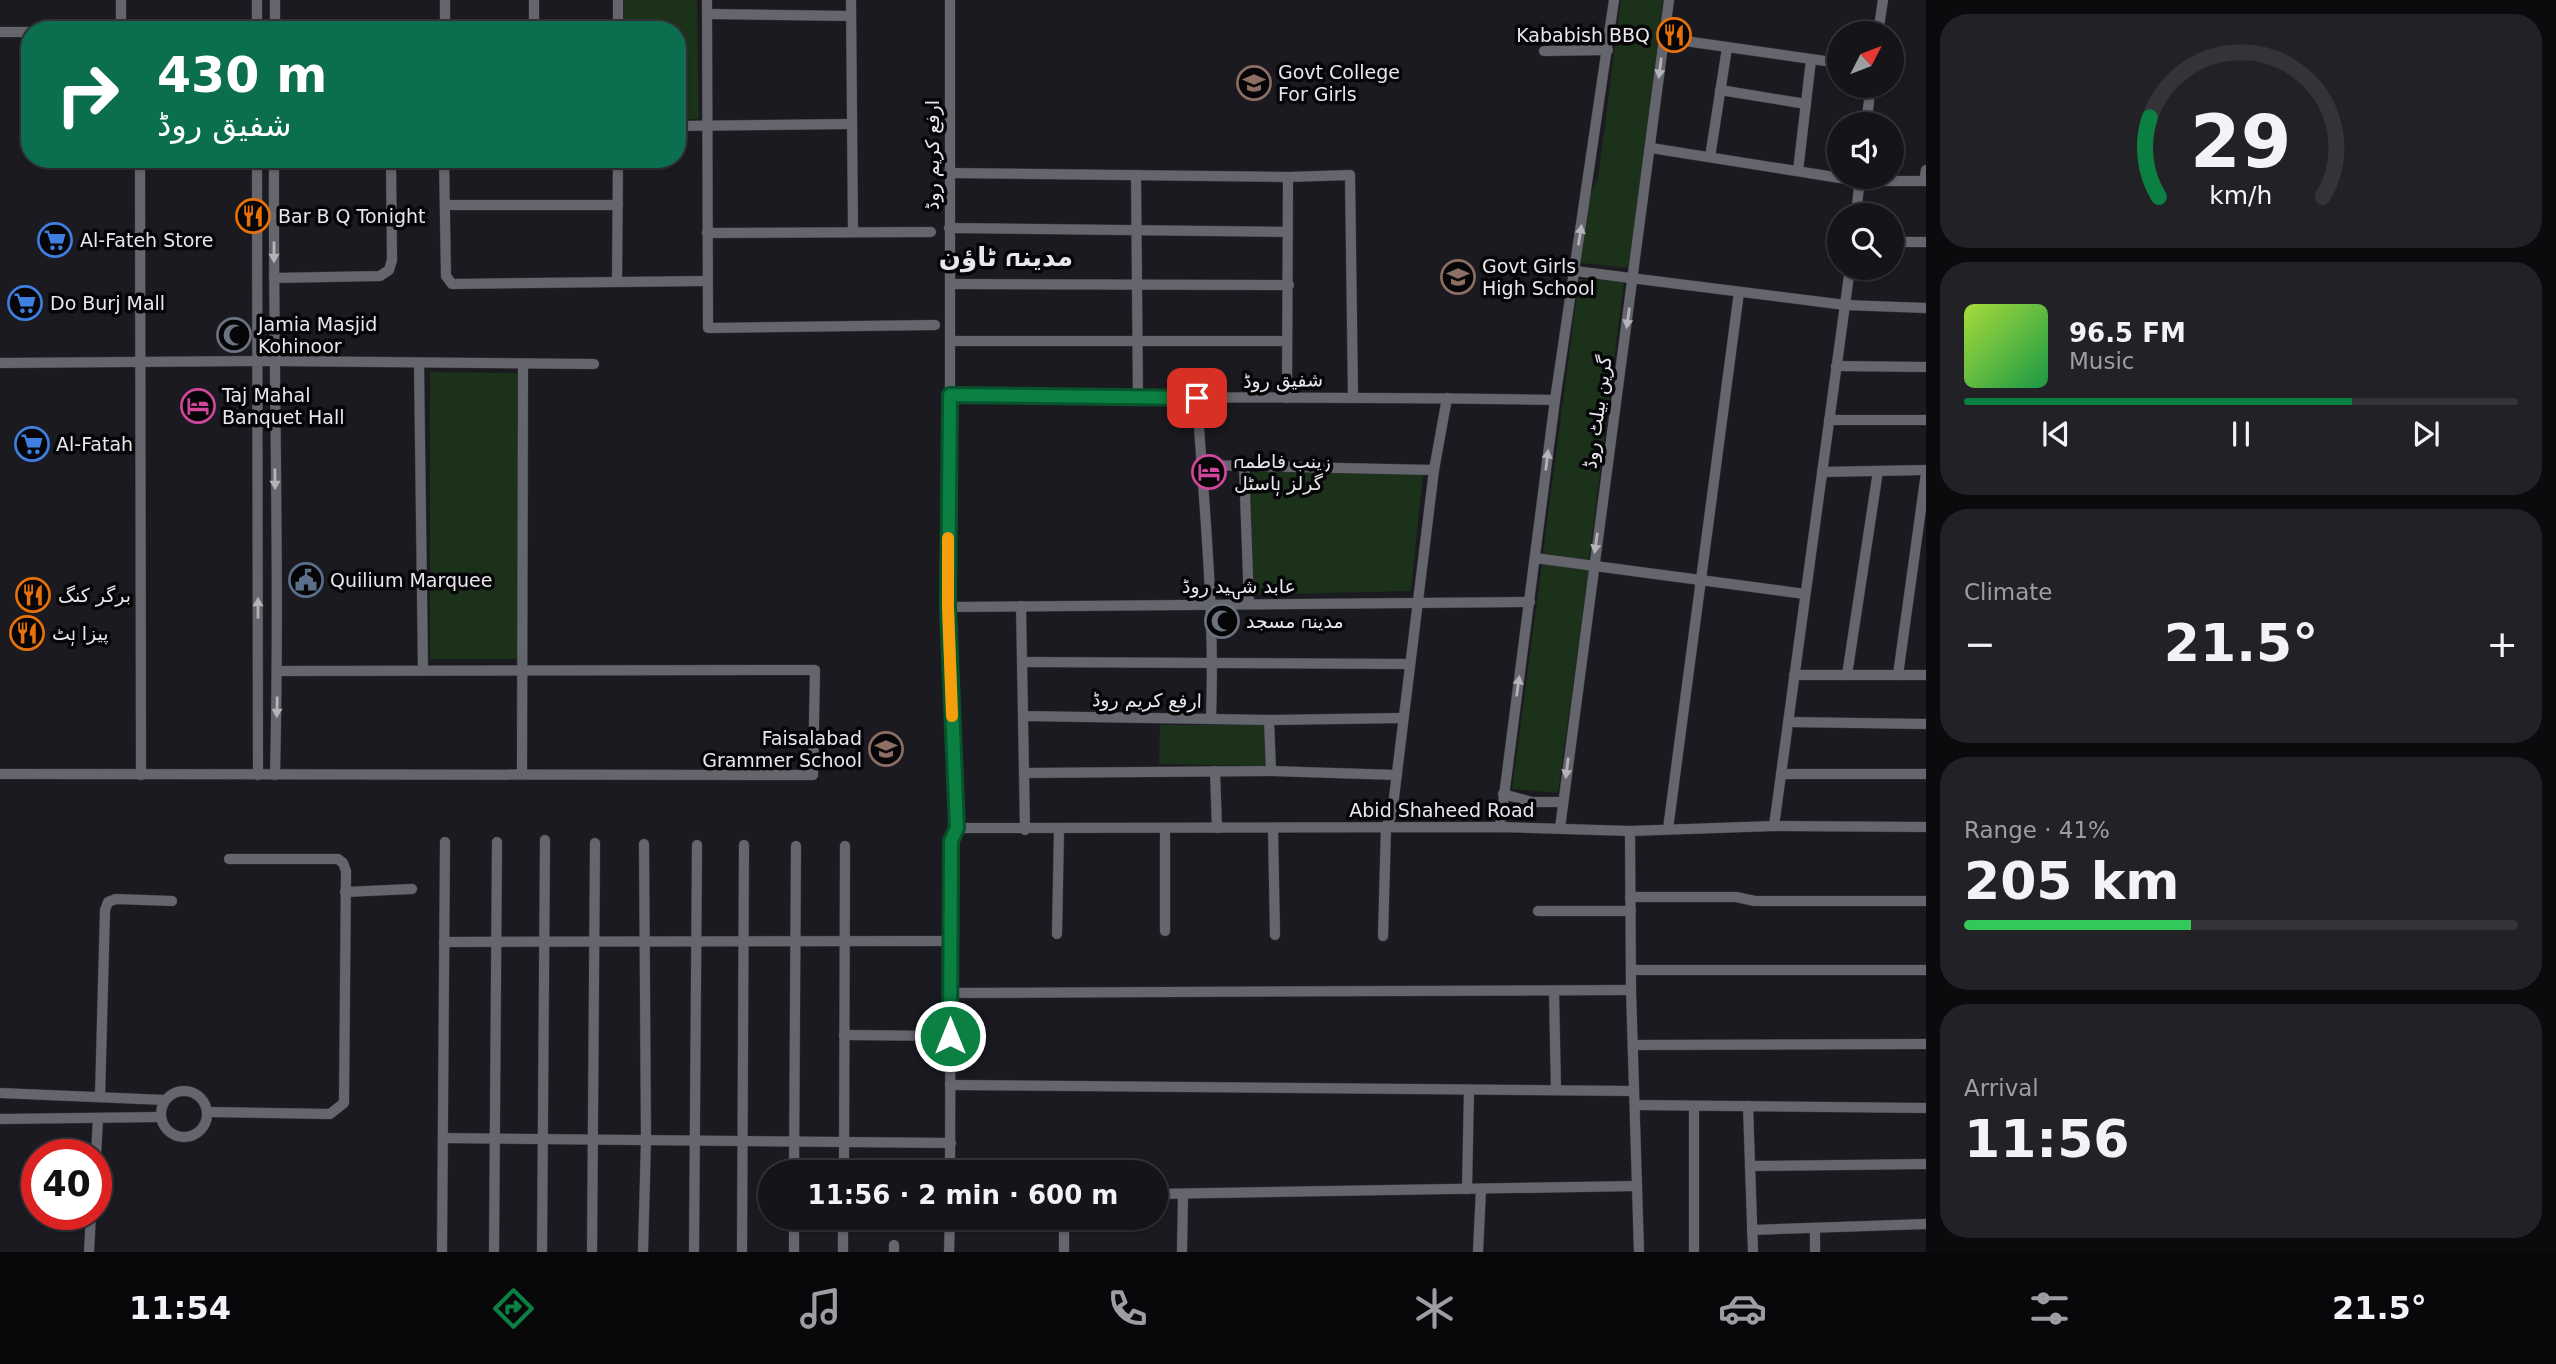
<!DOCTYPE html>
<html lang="en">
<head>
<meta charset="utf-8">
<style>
	body { margin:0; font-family:"DejaVu Sans",Cairo,sans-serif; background:#212126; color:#f1f3f6; height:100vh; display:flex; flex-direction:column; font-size:26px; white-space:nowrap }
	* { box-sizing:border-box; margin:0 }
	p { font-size:23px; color:#9d9ea2 }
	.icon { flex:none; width:38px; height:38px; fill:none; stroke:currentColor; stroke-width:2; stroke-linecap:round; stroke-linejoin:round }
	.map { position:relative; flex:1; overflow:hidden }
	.sheet { display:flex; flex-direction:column; gap:14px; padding:14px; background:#0b0b0e; width:630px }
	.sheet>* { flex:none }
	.guide { position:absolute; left:21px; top:21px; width:665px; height:147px; border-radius:28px; box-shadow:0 2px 5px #0004,0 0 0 2px #333338; background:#0b6e4f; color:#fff; overflow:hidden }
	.needle { width:46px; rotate:48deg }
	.tools { position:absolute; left:1827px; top:21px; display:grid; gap:14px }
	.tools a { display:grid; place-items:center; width:77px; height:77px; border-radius:50%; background:#141419; box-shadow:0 2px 5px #0004,0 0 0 2px #333338; font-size:35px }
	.speed { position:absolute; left:21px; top:1139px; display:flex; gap:14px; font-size:35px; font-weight:700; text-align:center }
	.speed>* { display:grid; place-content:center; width:91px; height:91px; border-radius:50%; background:#141419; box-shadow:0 2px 5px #0004,0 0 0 2px #333338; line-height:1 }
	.speed .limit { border:10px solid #d22; background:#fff; color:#111 }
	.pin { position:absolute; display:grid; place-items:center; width:60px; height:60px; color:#fff; margin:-30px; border-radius:14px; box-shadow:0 4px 10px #0006 }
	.me { position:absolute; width:77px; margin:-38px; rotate:0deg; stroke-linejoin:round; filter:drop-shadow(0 0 5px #0008) }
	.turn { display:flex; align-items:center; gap:24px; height:147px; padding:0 21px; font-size:32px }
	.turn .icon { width:91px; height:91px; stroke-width:2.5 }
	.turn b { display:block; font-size:49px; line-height:60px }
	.big { font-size:52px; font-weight:700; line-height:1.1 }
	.sheet .widget { flex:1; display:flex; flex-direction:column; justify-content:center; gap:10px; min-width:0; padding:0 24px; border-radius:28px; background:#212126 }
	.sheet .dial { align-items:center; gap:0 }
	.dial svg { height:182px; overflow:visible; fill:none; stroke:#333338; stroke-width:7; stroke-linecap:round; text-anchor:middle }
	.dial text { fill:#f1f3f6; stroke:none }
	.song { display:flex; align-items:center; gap:21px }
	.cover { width:84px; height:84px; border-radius:10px; background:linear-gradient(135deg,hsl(80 70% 55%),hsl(140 70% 35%)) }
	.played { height:7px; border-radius:4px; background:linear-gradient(90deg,#0b8043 70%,#333338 70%) }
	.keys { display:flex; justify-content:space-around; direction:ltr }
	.heat { display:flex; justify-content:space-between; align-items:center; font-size:38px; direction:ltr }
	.charge { height:10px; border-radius:5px; background:linear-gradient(90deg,#34c759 41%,#333338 0) }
	.trip { position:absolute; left:758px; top:1160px; width:410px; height:70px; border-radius:35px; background:#141419; box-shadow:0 2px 5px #0004,0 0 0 2px #333338; font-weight:700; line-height:70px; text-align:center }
	.dock { display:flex; height:112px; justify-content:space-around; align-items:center; background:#08080a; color:#9d9ea2 }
	.dock .icon { width:49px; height:49px }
	.dock .selected { color:#0b8043 }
	.dock b { font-size:32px; color:#f1f3f6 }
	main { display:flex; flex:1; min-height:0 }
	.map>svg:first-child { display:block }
	.green { fill:#1b311a }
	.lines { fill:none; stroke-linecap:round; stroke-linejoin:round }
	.minor-casing { stroke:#333337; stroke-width:11 }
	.minor { stroke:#65656d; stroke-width:10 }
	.oneway { fill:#b3b3b9 }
	.route-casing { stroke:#07532c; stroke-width:18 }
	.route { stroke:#0b8043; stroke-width:12 }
	.slow { stroke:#f59e0b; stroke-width:12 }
	.labels { text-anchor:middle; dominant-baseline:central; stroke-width:7; stroke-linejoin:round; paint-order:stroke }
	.poi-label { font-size:19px; fill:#e7e7ec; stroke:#060608; text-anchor:start }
	.street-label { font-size:19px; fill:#e7e7ec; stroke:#060608 }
	.district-label { font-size:26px; font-weight:bold; fill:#e7e7ec; stroke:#060608 }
</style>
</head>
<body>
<main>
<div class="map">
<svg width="1926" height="1252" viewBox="0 0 1926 1252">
	<rect width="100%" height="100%" fill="#1b1a21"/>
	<g class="green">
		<path d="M624,0h73l2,119 -22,1v-90h-53z"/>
		<path d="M1621,0h42l-33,268 -49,-5 8,-66 9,-19z"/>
		<path d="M1579,279l45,2 -35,279 -46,-7z"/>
		<path d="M430,372l87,1 1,286h-88z"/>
		<path d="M1249,470l174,4 -12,117 -157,4z"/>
		<path d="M1542,564l47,6 -31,223 -46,-4z"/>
		<path d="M1160,725h105l1,41 -107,-2z"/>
	</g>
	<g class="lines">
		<g class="minor-casing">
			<g id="minor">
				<path d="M257,0v30"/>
				<path d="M534,0v30"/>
				<path d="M618,0v30"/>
				<path d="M707,0l1,328 227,-3"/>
				<path d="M851,0l2,232"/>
				<path d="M950,0v395"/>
				<path d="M707,14l144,2"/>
				<path d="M121,30v-30"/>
				<path d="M275,30v-30"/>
				<path d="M445,30v-30"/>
				<path d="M0,32h30"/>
				<path d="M1878,33l5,-33"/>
				<path d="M1664,38l175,25"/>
				<path d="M1544,51l64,-1"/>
				<path d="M1720,90l86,14"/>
				<path d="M1866,124l5,-38"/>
				<path d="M677,126l173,-2"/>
				<path d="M1651,148l208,33h67"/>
				<path d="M1710,157l17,-109"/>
				<path d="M140,159l1,616"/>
				<path d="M257,159l1,616"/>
				<path d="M274,159c-1,205 6,411 1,616"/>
				<path d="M444,159l2,117 6,8 255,-3"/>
				<path d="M1798,171l13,-111"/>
				<path d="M948,173l340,4 62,-2 3,221"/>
				<path d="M1136,175l2,223"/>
				<path d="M1924,181l2,-11"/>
				<path d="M445,205h173"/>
				<path d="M1856,215l4,-38"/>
				<path d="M949,228l339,4"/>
				<path d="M707,233l224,-1"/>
				<path d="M1892,242h34"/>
				<path d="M1575,271l270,34 81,3"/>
				<path d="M274,278l106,-2 9,-6 3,-10 -1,-101"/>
				<path d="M617,281l1,-122"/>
				<path d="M950,284l339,1"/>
				<path d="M950,341h337"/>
				<path d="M0,363l273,-2 321,3"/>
				<path d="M419,363l4,307"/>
				<path d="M1836,366l90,1"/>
				<path d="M1287,398l1,-221"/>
				<path d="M1829,420h97"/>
				<path d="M1201,465l233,5"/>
				<path d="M1244,467l5,136"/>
				<path d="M1822,472l104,-2"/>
				<path d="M1535,558l270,36"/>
				<path d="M1021,606l2,110 188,3c4,-107 -7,-214 -14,-321"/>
				<path d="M948,607l582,-5"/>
				<path d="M1022,662l388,2"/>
				<path d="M1794,675h132"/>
				<path d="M1847,675l31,-204"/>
				<path d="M1898,675l28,-202"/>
				<path d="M1023,716l2,114"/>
				<path d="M1211,719l58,1 2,51"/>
				<path d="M1269,720l134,-2"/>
				<path d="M1788,722l138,2"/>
				<path d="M1215,771l2,57"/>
				<path d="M522,773l1,-409"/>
				<path d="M1024,773l247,-2 126,4"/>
				<path d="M0,774l813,1 2,-105 -537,1"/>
				<path d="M1781,774h145"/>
				<path d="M1503,794l29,8h30"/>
				<path d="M1774,826l76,-558"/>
				<path d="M1500,827l55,-427 59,-400"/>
				<path d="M957,828l543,-1 130,4 144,-5 152,1"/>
				<path d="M1273,828l2,107"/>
				<path d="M1560,828l109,-828"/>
				<path d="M1165,829v102"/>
				<path d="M1668,829l71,-537"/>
				<path d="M1630,831l1,159 8,262"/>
				<path d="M345,892l67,-3"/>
				<path d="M1630,897h106l19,4h171"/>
				<path d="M1538,911h93"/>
				<path d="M1057,934l2,-105"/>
				<path d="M1383,936l3,-109 6,-13 42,-344 13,-72"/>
				<path d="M444,942l506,-1"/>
				<path d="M1631,970h295"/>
				<path d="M1554,991l2,99"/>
				<path d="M950,993l681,-3"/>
				<path d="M844,1035l106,1"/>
				<path d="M1633,1045l293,-1"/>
				<path d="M950,1085l684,6"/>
				<circle cx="184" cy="1114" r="23"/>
				<path d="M0,1093l165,7"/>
				<path d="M100,1097l5,-187 3,-8 8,-3 56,2"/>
				<path d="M1635,1105l291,3"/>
				<path d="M1694,1106v146"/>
				<path d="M1748,1106l5,146"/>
				<path d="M207,1112l123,2 14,-11 2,-232 -3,-8 -5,-4h-109"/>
				<path d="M0,1119l161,-2"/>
				<path d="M443,1138l508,5"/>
				<path d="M96,1155l2,-37"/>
				<path d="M1750,1166l176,-2"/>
				<path d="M794,1172l2,-326"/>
				<path d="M844,1172l1,-326"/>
				<path d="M950,1172l1,-331 6,-13 -9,-221 2,-212c202,4 403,1 605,5"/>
				<path d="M1467,1189l2,-99"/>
				<path d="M1155,1194l482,-8"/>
				<path d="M1752,1230l174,-6"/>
				<path d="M89,1252l2,-38"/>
				<path d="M442,1252l3,-410"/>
				<path d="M494,1252l3,-410"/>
				<path d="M542,1252l3,-412"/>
				<path d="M592,1252l3,-409"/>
				<path d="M643,1252l3,-112 -2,-296"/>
				<path d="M694,1252l3,-407"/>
				<path d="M742,1252l2,-407"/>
				<path d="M794,1252v-34"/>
				<path d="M843,1252v-34"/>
				<path d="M894,1252v-7"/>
				<path d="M949,1252l1,-34"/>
				<path d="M1064,1252v-34"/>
				<path d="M1182,1252l1,-58"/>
				<path d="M1478,1252l3,-63"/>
				<path d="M1815,1252v-24"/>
			</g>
		</g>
		<use href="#minor" class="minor"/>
	</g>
	<defs><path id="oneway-solid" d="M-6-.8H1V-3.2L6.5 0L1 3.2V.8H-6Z" transform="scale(1.75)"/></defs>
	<g class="oneway">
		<use href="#oneway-solid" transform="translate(1660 68) rotate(97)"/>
		<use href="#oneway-solid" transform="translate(1580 235) rotate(-81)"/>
		<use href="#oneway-solid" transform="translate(274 252) rotate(90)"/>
		<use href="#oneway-solid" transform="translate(1628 318) rotate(98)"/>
		<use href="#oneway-solid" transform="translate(1547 460) rotate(-83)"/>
		<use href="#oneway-solid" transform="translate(275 479) rotate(89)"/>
		<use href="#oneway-solid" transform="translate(1596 543) rotate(98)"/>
		<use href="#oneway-solid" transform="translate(258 608) rotate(-90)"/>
		<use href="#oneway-solid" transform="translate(1518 686) rotate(-82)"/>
		<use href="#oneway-solid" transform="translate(277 707) rotate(91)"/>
		<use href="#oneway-solid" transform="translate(1567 768) rotate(97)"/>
	</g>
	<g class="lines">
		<g class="route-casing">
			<path id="route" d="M950,1036l1,-195 6,-13 -9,-221 2,-212 247,3"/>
		</g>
		<use href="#route" class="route"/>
		<path class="slow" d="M948,538v69l4,109"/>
	</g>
	<defs>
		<g id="restaurant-ring" transform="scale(1.75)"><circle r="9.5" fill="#060608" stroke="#e8710a" stroke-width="1.5"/><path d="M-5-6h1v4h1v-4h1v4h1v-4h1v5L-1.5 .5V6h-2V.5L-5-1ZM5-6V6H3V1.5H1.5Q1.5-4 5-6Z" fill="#e8710a"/></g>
		<g id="university-ring" transform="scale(1.75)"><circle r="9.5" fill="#060608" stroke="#8d6e63" stroke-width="1.5"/><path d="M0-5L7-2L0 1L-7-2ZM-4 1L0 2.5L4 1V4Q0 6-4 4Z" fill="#8d6e63"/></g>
		<g id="supermarket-ring" transform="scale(1.75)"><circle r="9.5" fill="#060608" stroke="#3f7fe0" stroke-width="1.5"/><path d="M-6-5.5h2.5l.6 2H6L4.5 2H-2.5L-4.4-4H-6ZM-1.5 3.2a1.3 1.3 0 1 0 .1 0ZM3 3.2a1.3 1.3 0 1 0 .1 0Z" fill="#3f7fe0"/></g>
		<g id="school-ring" transform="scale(1.75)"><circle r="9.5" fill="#060608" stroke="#8d6e63" stroke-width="1.5"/><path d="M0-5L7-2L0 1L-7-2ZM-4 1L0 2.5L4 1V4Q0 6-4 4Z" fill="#8d6e63"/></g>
		<g id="mosque-ring" transform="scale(1.75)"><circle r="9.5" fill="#060608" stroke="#6b7280" stroke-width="1.5"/><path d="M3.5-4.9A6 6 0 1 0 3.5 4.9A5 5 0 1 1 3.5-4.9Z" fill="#6b7280"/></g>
		<g id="hotel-ring" transform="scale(1.75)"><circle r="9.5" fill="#060608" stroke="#d1479c" stroke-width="1.5"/><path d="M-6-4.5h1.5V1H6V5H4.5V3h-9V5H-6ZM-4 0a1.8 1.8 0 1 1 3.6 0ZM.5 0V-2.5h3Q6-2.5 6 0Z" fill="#d1479c"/></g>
		<g id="civic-ring" transform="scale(1.75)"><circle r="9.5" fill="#060608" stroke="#5c6f8a" stroke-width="1.5"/><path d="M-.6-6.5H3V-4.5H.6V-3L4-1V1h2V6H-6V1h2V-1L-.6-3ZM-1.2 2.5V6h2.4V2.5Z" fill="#5c6f8a"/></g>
	</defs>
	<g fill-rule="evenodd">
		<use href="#restaurant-ring" x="1674" y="35"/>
		<use href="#university-ring" x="1254" y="83"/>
		<use href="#restaurant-ring" x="253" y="216"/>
		<use href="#supermarket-ring" x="55" y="240"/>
		<use href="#school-ring" x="1458" y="277"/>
		<use href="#supermarket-ring" x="25" y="303"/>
		<use href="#mosque-ring" x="234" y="335"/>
		<use href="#hotel-ring" x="198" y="406"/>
		<use href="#supermarket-ring" x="32" y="444"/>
		<use href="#hotel-ring" x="1209" y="472"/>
		<use href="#civic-ring" x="306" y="580"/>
		<use href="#restaurant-ring" x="33" y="595"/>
		<use href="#mosque-ring" x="1222" y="621"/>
		<use href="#restaurant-ring" x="27" y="633"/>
		<use href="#school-ring" x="886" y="749"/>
	</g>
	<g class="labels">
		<g class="poi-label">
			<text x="1650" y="35" text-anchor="end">Kababish BBQ</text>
			<text x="1278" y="72">Govt College<tspan x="1278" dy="22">For Girls</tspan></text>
			<text x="278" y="216">Bar B Q Tonight</text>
			<text x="80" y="240">Al-Fateh Store</text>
			<text x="1482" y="266">Govt Girls<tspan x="1482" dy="22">High School</tspan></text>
			<text x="50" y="303">Do Burj Mall</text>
			<text x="258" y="324">Jamia Masjid<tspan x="258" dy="22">Kohinoor</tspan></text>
			<text x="222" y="395">Taj Mahal<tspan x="222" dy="22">Banquet Hall</tspan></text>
			<text x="56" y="444">Al-Fatah</text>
			<text x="1234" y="461">زینب فاطمہ<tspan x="1234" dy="22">گرلز ہاسٹل</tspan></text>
			<text x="330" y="580">Quilium Marquee</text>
			<text x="58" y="595">برگر کنگ</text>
			<text x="1246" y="621">مدینہ مسجد</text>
			<text x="52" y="633">پیزا ہٹ</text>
			<text x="862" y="738" text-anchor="end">Faisalabad<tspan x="862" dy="22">Grammer School</tspan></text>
		</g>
		<g class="street-label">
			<text transform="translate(932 155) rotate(-90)">ارفع کریم روڈ</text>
			<text transform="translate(1283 380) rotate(-1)">شفیق روڈ</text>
			<text transform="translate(1597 412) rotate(-82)">گرین بیلٹ روڈ</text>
			<text x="1239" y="586">عابد شہید روڈ</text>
			<text transform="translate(1147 700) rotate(1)">ارفع کریم روڈ</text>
			<text x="1442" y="810">Abid Shaheed Road</text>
		</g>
		<g class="district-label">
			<text x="1006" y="257">مدینہ ٹاؤن</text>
		</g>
	</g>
</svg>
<div class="tools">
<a><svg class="needle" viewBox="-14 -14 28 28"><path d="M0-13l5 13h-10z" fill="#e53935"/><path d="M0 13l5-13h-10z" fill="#9d9ea2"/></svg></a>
<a><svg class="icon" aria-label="sound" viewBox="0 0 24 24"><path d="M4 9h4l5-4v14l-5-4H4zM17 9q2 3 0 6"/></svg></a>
<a><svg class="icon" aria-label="search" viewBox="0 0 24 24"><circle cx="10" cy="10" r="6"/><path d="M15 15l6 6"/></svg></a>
</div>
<div class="speed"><div class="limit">40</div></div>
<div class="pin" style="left:1197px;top:398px;background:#d93025"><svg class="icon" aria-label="arrive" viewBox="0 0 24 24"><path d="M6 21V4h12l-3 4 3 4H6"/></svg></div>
<svg class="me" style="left:950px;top:1036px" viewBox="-20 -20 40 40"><circle r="17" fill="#0b8043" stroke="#fff" stroke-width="3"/><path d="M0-11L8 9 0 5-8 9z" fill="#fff"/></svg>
<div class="trip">11:56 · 2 min · 600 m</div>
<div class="guide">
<div class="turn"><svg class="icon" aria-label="right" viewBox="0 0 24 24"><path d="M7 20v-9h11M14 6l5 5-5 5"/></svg><div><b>430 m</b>شفیق روڈ</div></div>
</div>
</div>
<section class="sheet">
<div class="widget dial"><svg viewBox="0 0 100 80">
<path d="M14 69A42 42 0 1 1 86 69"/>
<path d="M14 69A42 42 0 0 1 10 34" stroke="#0b8043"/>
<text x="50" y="56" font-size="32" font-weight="700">29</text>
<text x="50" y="72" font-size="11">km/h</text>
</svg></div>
<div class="widget">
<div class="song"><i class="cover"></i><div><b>96.5 FM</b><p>Music</p></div></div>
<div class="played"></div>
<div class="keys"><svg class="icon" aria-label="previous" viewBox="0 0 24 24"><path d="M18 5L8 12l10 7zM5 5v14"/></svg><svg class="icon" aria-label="pause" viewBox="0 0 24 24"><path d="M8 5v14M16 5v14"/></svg><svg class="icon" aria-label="next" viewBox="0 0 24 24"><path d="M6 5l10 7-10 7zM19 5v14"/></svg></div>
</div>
<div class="widget"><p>Climate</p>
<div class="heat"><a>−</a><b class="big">21.5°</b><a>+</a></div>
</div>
<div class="widget"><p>Range · 41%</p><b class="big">205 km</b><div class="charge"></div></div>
<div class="widget"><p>Arrival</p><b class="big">11:56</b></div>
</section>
</main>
<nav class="dock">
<b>11:54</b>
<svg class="icon selected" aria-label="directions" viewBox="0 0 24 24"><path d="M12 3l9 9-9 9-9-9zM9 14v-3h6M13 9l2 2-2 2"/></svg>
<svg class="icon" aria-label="music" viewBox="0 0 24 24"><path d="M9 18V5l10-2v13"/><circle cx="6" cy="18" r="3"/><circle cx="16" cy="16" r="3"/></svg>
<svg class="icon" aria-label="phone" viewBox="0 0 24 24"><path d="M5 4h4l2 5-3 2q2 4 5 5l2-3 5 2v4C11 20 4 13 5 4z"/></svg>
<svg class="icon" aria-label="climate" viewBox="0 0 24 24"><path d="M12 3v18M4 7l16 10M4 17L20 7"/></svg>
<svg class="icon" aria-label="car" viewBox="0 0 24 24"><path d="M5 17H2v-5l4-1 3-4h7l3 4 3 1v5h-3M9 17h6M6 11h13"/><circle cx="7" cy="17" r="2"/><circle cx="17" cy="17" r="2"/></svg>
<svg class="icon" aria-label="filters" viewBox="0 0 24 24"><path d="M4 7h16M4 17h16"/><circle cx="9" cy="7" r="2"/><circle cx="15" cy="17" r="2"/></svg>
<b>21.5°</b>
</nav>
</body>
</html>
